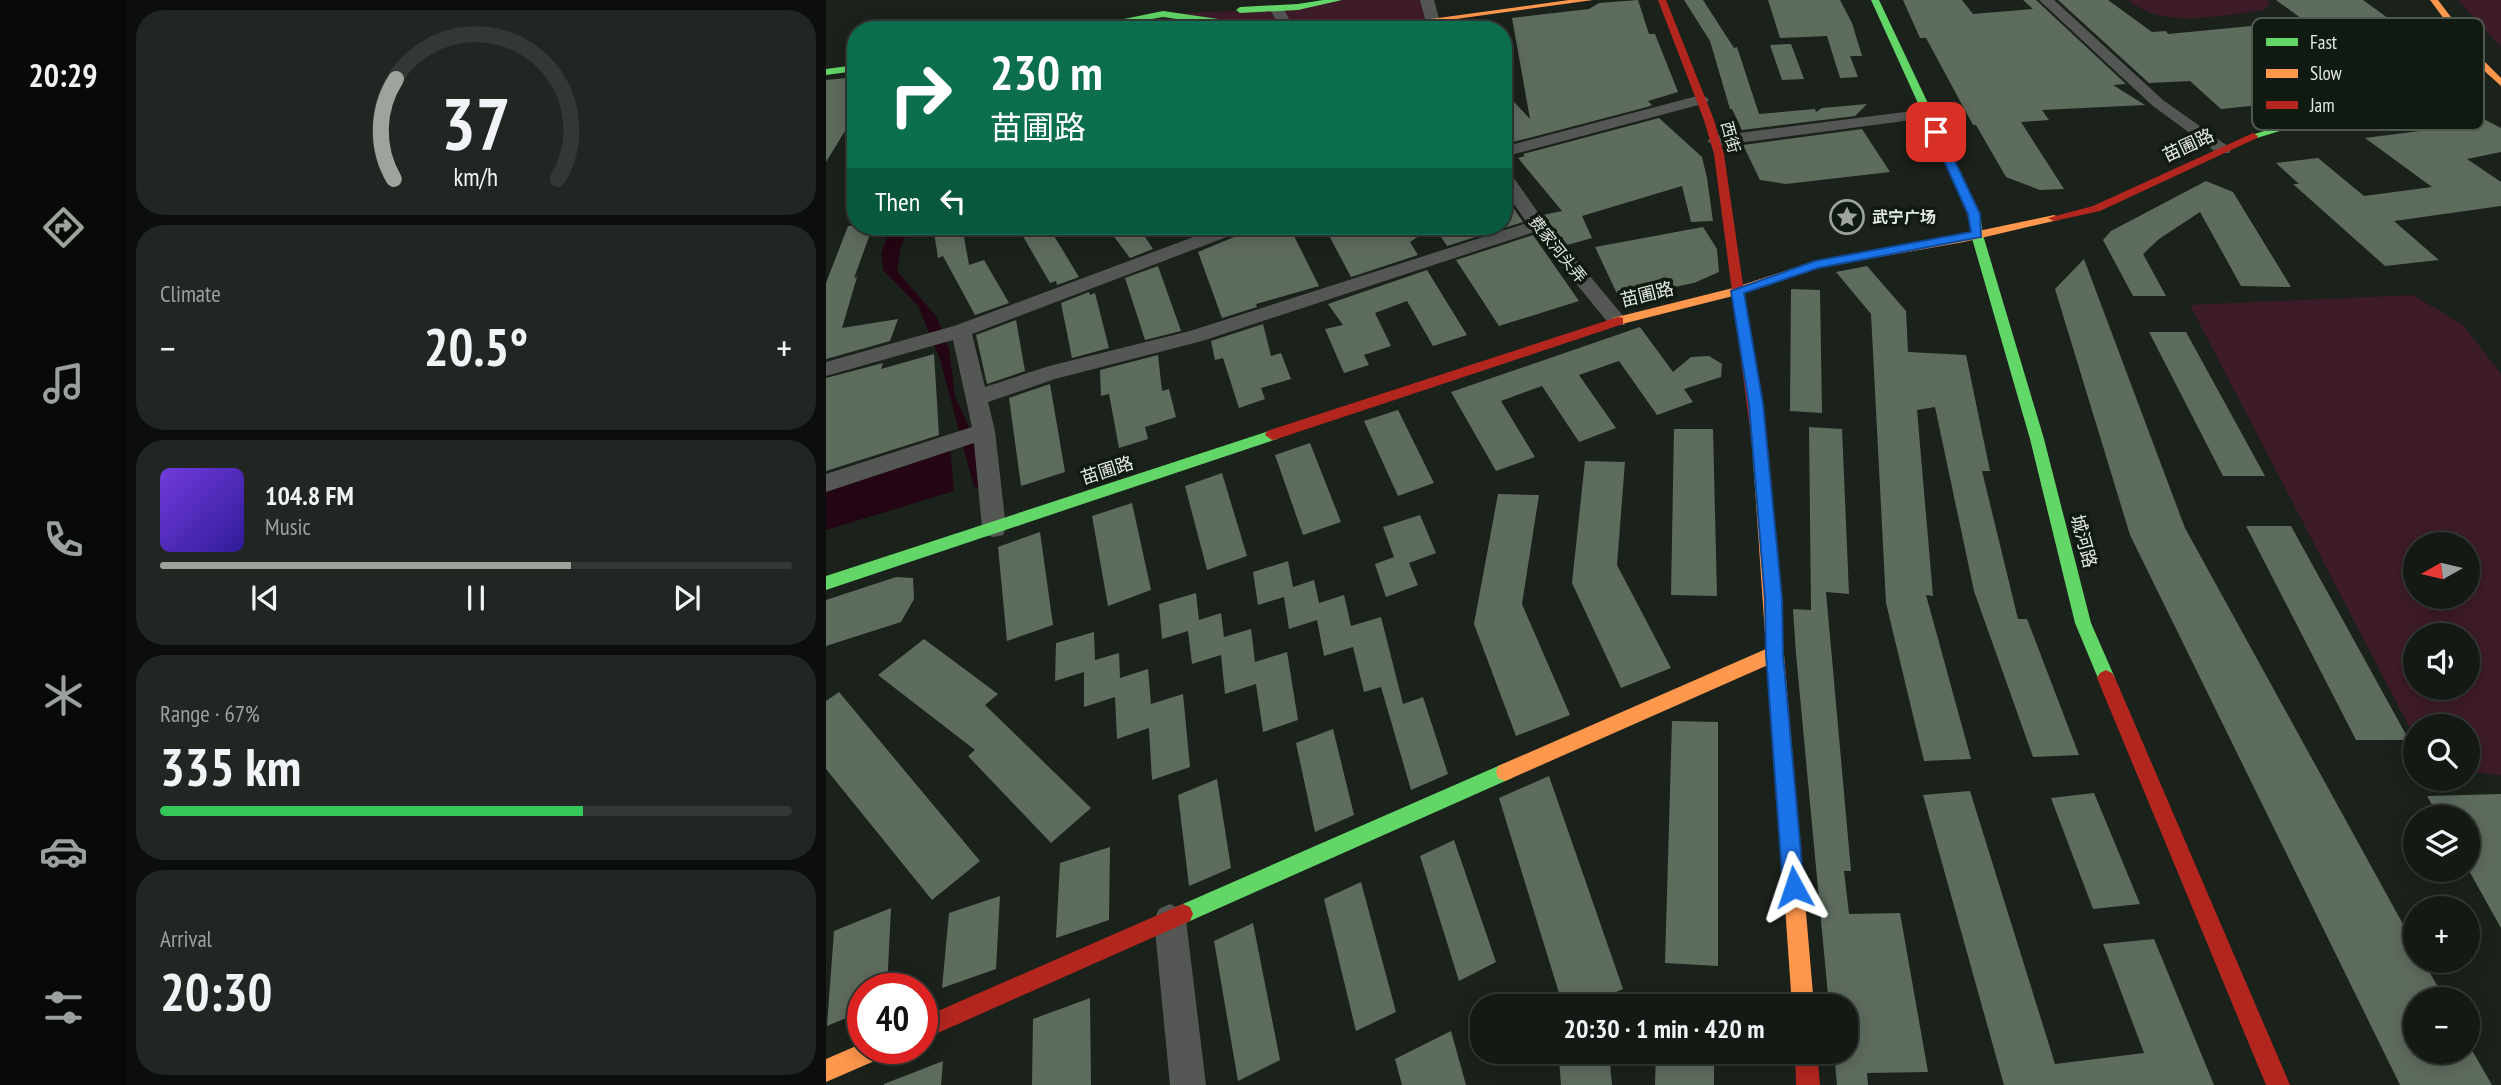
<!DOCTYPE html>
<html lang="en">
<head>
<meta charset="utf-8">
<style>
	body { margin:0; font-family:"PT Sans Narrow","Noto Sans SC",sans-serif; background:#212622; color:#f1f3f6; height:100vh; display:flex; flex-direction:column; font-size:26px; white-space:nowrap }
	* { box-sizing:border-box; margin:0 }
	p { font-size:23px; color:#9da0a0 }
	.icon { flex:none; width:38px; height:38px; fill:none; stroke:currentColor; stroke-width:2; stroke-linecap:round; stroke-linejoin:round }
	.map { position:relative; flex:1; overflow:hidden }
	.drawer { display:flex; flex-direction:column; gap:10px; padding:10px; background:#0b0e0b; width:700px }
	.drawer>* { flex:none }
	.guide { position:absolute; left:21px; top:21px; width:665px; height:214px; border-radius:28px; box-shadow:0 4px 18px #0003,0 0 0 2px #333834; background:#0b6e4f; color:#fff; overflow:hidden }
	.needle { width:46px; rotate:262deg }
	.buttons { position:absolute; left:1577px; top:532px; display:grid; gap:14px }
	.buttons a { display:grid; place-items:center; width:77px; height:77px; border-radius:50%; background:#141914; box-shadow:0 4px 18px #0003,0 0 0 2px #333834; font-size:35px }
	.speed { position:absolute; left:21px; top:973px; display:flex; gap:14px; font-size:35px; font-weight:700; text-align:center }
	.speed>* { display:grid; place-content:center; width:91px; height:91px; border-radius:50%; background:#141914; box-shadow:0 4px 18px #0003,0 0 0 2px #333834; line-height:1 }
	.speed .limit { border:10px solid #d22; background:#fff; color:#111 }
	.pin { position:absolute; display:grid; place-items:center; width:60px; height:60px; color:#fff; margin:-30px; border-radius:14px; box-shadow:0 4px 10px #0006 }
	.me { position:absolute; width:77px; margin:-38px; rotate:355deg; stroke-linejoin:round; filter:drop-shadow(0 0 5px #0008) }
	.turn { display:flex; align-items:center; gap:24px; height:147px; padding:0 28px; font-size:32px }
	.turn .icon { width:91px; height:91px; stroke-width:2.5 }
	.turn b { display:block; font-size:49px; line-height:60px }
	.then { display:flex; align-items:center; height:66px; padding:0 28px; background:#0003; gap:14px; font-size:26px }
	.big { font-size:52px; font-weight:700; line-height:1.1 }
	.drawer .card { flex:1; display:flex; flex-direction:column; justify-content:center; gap:10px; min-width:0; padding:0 24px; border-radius:28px; background:#212622 }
	.drawer .dial { align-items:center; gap:0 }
	.dial svg { height:182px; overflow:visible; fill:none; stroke:#333834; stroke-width:7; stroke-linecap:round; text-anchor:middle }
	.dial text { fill:#f1f3f6; stroke:none }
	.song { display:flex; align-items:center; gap:21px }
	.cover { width:84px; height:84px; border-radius:10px; background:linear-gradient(135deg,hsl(260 70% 55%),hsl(250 70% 35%)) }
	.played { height:7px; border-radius:4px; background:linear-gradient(90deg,#9da49c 65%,#333834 65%) }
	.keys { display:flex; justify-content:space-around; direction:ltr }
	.heat { display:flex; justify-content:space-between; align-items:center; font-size:38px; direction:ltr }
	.charge { height:10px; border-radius:5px; background:linear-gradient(90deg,#34c759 67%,#333834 0) }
	.trip { position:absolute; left:644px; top:994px; width:388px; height:70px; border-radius:28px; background:#141914; box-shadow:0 4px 18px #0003,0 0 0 2px #333834; font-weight:700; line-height:70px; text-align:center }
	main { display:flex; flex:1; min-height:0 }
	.dock { display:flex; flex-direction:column; width:126px; justify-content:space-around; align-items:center; background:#080a08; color:#9da0a0 }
	.dock .icon { width:49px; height:49px }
	.dock .current { color:#9da49c }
	.dock b { font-size:32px; color:#f1f3f6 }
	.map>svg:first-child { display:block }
	.green { fill:#3e1b29; fill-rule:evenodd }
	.water { fill:#240513 }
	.building { fill:#5e6c5e }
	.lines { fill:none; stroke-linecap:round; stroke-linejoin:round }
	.street { fill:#545754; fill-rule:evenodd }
	.fast { fill:#63d668; fill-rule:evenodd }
	.slow { fill:#ff974d; fill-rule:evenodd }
	.jam { fill:#b3261e; fill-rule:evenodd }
	.route { fill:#1a73e8; stroke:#114b97; stroke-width:2 }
	.labels { text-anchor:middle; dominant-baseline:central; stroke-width:7; stroke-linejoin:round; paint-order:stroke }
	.far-street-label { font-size:16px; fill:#e3eae2; stroke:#101a10 }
	.far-poi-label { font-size:16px; font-weight:bold; fill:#e3eae2; stroke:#101a10; text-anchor:start }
	.street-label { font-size:18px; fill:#e3eae2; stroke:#101a10 }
	.key { fill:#101a10; stroke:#4f584f; stroke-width:2 }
	.key-label { font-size:19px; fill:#e3eae2 }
</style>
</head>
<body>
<main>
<nav class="dock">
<b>20:29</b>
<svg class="icon current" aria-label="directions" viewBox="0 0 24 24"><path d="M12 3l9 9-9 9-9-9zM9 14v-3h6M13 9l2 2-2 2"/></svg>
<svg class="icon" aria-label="music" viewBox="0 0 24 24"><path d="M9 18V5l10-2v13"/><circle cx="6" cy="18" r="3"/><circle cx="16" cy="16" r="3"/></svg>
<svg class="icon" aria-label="phone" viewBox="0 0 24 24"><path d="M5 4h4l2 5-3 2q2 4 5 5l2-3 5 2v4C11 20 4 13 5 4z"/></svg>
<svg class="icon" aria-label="climate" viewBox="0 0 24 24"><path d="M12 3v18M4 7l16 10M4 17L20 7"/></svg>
<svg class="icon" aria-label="car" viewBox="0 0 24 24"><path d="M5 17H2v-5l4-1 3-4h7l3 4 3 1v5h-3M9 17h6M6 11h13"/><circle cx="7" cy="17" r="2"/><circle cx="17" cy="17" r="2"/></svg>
<svg class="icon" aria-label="filters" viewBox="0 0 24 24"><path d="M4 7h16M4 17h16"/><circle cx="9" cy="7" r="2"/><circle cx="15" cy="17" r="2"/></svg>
</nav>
<section class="drawer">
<div class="card dial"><svg viewBox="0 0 100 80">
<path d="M14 69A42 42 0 1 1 86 69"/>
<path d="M14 69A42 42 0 0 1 15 25" stroke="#9da49c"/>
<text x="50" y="56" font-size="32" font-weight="700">37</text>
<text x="50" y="72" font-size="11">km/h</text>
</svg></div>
<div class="card"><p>Climate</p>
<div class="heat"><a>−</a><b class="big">20.5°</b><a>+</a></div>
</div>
<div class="card">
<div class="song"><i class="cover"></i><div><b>104.8 FM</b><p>Music</p></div></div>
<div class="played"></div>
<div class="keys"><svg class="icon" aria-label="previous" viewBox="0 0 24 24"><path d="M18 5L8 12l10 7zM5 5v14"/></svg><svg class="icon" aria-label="pause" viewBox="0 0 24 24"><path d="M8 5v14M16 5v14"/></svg><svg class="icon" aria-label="next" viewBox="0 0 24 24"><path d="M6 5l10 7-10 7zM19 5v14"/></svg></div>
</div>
<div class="card"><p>Range · 67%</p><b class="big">335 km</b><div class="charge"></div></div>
<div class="card"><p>Arrival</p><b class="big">20:30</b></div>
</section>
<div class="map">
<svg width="1675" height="1085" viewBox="0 0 1675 1085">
	<rect width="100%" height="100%" fill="#1b211b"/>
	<g class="green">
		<path d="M512,0h89l7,20 -80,10h-77l-114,-16 114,-5z"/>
		<path d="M1302,0h139l3,3 -6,7c-42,5 -101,20 -136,-10z"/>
		<path d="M1632,0h43v47z"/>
		<path d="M1587,295l50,30 38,49v401l-33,-3v-46h-53v12l-225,-433zM1642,544v53h-53v-53zM1589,635h53v53h-53z"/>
	</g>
	<g class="water">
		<path d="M66,226h18l-9,21 -4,24 39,45 13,32 6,49 43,91 -24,-1 -34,-128 -22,-53 -35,-36 -2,-17z"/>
		<path d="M124,445l4,46 -128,39v-43z"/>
	</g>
	<g class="building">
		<path d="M812,0l11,34h6l23,58 -30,9 4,4 -5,2 -134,35 -10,-11v-41l27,29 -18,-101 77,-9 10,-6z"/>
		<path d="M858,0h19l31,48 3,-1 22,67 56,-5 1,3 6,-4 45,-4 -12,12 -113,14 -10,-21h-2l-20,-68z"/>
		<path d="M942,0h72l12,23 10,33h-12l8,21 -18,1 -13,-42 -47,2z"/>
		<path d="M1077,0h59l11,14 60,-5 -10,-9h13l90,84 -13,1 32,20 -103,5 7,10 -28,2 43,67 -24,1 -34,-13 -30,-52h-3l-47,-87h-6z"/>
		<path d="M1232,0h50l44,32 14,-1 2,3 137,-13 -29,-21h87l58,42 -53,3 42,18 -31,12 -35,11 -76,8 11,9 -58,6 -31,-28 -41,2z"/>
		<path d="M965,44l13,35 -22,1 -12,-35z"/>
		<path d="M30,77v36l-30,49v-82z"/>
		<path d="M1631,105l44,23v24l-34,7 34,23v24l-107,15 45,39 -54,6 -92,-82h6l-23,-21 42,-5 46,38 68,-9 -67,-49 55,-7 -19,-12z"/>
		<path d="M833,118l43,39 5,21 6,43 -22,1 -9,-36 -100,30 10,22 -25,7 -24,-30 19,-4 -44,-53 7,-2 -2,-2z"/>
		<path d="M1036,129l28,43 -104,12 -26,-4 -17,-35z"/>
		<path d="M1380,181l27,11 58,95 -50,-1 -41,-74 -41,27 -16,15 23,42h-33l-30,-56 8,-9z"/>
		<path d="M677,193l20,29 -76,24 -13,-20 -24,16 8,13 -67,22 -27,-51h179z"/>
		<path d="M22,226h25l-19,52 3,-1 -15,51 56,-9 -8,22 -64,18v-76z"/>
		<path d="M107,226h29l7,39 15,-5 25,43 -34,12 -32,-59 -5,2z"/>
		<path d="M191,226h31l31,51 -22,8 -1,-4 -6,2z"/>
		<path d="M280,226h32l15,23 -23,9z"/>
		<path d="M425,226h38l30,60 -63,18 1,3 -35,11 -24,-66 48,-20z"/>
		<path d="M877,227l14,22 2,23 -25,11 -75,15 -24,-51z"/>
		<path d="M707,235l46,66 -80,25 -43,-66z"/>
		<path d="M1258,259l101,269 230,418v15h8l22,38h-30v53h58l19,33h-92l-270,-550 -75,-246z"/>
		<path d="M332,266l23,65 -36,9 -20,-62z"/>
		<path d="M1041,266l39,45 2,41 58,3 24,116h-8l36,148h9l52,136 -46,2 -59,-166 -39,-184 -18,3 16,186 -7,-1 45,164 -47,2 -38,-158 -15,-289 -35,-42z"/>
		<path d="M601,270l40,65 -34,11 -26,-45 -32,12 16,33 -27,9 5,10 -25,8 -19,-44 18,-4 -15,-21z"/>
		<path d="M965,289l29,1 2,123 -32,-2z"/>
		<path d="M263,292l1,3 5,-2 14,55 -37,10 -11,-55z"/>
		<path d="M190,320l9,51 -38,13 -11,-49z"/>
		<path d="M437,324l8,32 10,-3 10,26 -30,9 4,11 -26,9 -16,-50 -8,2 -4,-19z"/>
		<path d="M814,327l33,45 18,-15 18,-1 13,8 -1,13 -37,12 9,13 -36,13 -38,-54 -40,14 37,53 -37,14 -37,-56 -41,15 34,56 -39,14 -45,-79z"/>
		<path d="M1323,332h37l79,144h-42z"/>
		<path d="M108,354l5,81 -113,36v-93l57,-15 -2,6z"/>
		<path d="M332,355l4,36 7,-2 7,28 -31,10 3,12 -29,9 -10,-54 -8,2 -1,-26z"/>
		<path d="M224,384l15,88 -44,14 -12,-88z"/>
		<path d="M572,410l36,73 -36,13 -34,-75z"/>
		<path d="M983,427l33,2 7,165 -23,-2 25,279h-7l5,43 51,-1 28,159 -61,1 1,12h-31l-3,-33h12v-46h-17l-33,-352 -3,-45 18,1z"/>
		<path d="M848,429h39l4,167 -46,-1z"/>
		<path d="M484,443l31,79 -38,13 -28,-80z"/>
		<path d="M759,461l40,1 -8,103 54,103 -50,20 -49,-105z"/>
		<path d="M396,473l25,83 -40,14 -22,-84z"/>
		<path d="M672,494l41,1 -17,109 48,111 -54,21 -42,-112z"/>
		<path d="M306,503l19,87 -43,16 -16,-90z"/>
		<path d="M594,515l16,38 -27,10 9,22 -32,12 -11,-33 19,-7 -11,-30z"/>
		<path d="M1420,526h45l118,214h-53z"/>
		<path d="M214,532l13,93 -46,16 -9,-94z"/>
		<path d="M462,561l5,26 21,-7 5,23 25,-8 7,31 30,-9 22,87 20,-7 25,77 -37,16 -30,-103 -17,5 -11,-45 -29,9 -7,-36 -28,9 -5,-32 -26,8 -5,-33z"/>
		<path d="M70,577l17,1 1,21 -13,23 -75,24v-46z"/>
		<path d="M370,593l3,27 22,-7 3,24 27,-8 4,33 32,-10 11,68 -35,12 -7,-48 -31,10 -4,-39 -29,9 -4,-33 -26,8 -3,-35z"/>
		<path d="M268,632l1,28 24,-7 1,25 28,-9 3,35 32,-10 7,73 -38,13 -3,-52 -32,11 -2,-42 -31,10v-35l-29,9 1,-38z"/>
		<path d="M98,639l74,55 -13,11 106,103 -40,35 -83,-87 7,-6 -97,-75z"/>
		<path d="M13,692l141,169 -48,39 -106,-131v-68z"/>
		<path d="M846,721l46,1v244l-53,-3z"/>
		<path d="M507,729l21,86 -39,17 -19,-89z"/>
		<path d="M723,776l74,213 -39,17h-21l-64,-208z"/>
		<path d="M391,779l14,89 -42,18 -11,-91z"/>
		<path d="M1144,791l85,273 89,-11 -41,-109 51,-5 60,146h-210l-81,-290z"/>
		<path d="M1268,793l46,111 -47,5 -42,-111z"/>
		<path d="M1675,794v134l-33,-59v-52h-29l-12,-21z"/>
		<path d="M628,840l42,122 -37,19 -39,-125z"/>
		<path d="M284,847l-1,73 -53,18 4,-75z"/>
		<path d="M535,882l35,130 -40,19 -32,-132z"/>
		<path d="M174,896l-4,73 -54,19 7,-75z"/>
		<path d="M65,908l-4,81h-24v22l-36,15 7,-95z"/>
		<path d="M427,923l27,137 -42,21 -24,-140z"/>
		<path d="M264,998l1,87h-59l1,-66z"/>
		<path d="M625,1031l15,54h-64l-7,-26z"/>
		<path d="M773,1052h10l3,33h-51l-2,-26z"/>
		<path d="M830,1052h58v33h-59z"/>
		<path d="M117,1061l-2,24h-57v-1z"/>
	</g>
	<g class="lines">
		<g class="street">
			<path d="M594,0h14l8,30h-14z"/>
			<path d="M1213,0h15l109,100 66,47 2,3 -2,3h-12l-64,-47z"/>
			<path d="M451,5l5,1 13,24h-14l-11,-21z"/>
			<path d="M875,95l5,2 3,3 -3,3 -203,54v-10z"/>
			<path d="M1102,109l6,2 2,3 -2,3 -219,29 -8,-5 8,-5z"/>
			<path d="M677,170l6,1 35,50 80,96 3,4 -3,4h-14l-76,-93 -332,109 -147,38 -67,23 7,29 11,97 -3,7 -9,2 -9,-2 -3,-7 -8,-85 -148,49v-18l146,-47 -19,-87 -127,36v-14l128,-36 269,-100h25l-3,4 -273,104 13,53 64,-21 141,-35 337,-108 -24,-35z"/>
			<path d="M344,904l11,5 5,11 20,165h-36l-16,-165 5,-11z"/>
		</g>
		<g class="fast">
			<path d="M497,0h19l-44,10 -58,3 -4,-3 4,-3 58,-3z"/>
			<path d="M1045,0h8l101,213 3,22 61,204 47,184 24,55 -3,5 -6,3 -6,-3 -25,-60 -45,-184 -59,-204 -3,-22z"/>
			<path d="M337,11l111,16 4,3h-24l-91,-13 -73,13h-20z"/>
			<path d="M1656,63l3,1v4l-228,70 -9,-2z"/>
			<path d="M30,65v6l-30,4v-6z"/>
			<path d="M446,430l5,1 2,4 -2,4 -451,151v-14z"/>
			<path d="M679,763l7,3 2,6 -2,6 -322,143 -7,3 -7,-3 -3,-7 3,-7z"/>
		</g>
		<g class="slow">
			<path d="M743,0h24l-216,30h-27z"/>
			<path d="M1604,0h8l47,62 16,16v8l-22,-20z"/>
			<path d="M1228,215l6,3 -2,2 -94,22 -147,26 -76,26 -123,31 -6,-4 1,-3 120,-30 82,-27 149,-27z"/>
			<path d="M933,439l7,5 48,562h-22l-24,-341 -256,113 -7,3 -7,-3 -2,-6 2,-6 268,-117 -14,-205z"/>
			<path d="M37,1043v5h26l-3,8 -60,26v-23z"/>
		</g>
		<g class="jam">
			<path d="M832,0h8l48,120 10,34 42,290 -7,5 -7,-5 -38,-290 -10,-34z"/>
			<path d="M1427,133l5,3 -1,2 -157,73 -46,10 -6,-3 45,-12z"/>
			<path d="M792,317l5,1v6l-346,115 -5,1 -7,-5 2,-4z"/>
			<path d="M1280,670l6,3 3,5 175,407h-24l-169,-407 3,-5z"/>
			<path d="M357,904l7,3 3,7 -3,7 -268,119v-22z"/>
			<path d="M969,1052h22l3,33h-24z"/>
		</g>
	</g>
	<path class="route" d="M1107,129l8,3 39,82 1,23 -163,31 -74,25 19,111 19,195 1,55 21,233 -3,7 -7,3 -8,-3 -3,-7 -17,-233 -1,-55 -16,-195 -18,-113 84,-30 156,-29 -3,-18 -37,-82z"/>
	<defs>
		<g id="sight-ring" transform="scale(1.75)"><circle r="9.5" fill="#101a10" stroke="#9da49c" stroke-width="1.5"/><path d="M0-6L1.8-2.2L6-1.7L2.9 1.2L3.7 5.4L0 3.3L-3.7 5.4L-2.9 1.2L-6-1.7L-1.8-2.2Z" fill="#9da49c"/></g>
	</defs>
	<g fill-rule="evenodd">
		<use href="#sight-ring" x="1021" y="217"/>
	</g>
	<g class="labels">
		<g class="far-street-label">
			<text transform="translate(905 137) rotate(75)">西街</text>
			<text transform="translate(732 249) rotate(51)">费家河头弄</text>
		</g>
		<g class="far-poi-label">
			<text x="1046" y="217">武宁广场</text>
		</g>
		<g class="street-label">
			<text transform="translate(1362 145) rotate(-25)">苗圃路</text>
			<text transform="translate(821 294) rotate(-14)">苗圃路</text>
			<text transform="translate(281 470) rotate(-18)">苗圃路</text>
			<text transform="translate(1258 541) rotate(75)">城河路</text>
		</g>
	</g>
	<rect x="1426" y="18" width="232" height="112" rx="10" class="key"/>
	<rect x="1440" y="38" width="32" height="8" fill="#63d668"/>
	<rect x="1440" y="69" width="32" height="9" fill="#ff974d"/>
	<rect x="1440" y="101" width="32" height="8" fill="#b3261e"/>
	<g class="key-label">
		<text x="1484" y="49">Fast</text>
		<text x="1484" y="80">Slow</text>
		<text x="1484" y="112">Jam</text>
	</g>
</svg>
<div class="buttons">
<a><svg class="needle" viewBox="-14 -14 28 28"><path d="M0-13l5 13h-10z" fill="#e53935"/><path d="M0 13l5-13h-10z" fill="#9da0a0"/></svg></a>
<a><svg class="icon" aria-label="sound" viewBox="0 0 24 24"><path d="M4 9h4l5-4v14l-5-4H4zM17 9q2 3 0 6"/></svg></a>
<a><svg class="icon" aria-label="search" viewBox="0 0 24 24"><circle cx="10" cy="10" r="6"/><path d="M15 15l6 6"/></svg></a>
<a><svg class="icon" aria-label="layers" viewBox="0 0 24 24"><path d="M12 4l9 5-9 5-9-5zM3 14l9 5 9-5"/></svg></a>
<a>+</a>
<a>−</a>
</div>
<div class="speed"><div class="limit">40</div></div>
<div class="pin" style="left:1110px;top:132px;background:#d93025"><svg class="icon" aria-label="arrive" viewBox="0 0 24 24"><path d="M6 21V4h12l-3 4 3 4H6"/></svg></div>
<svg class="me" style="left:968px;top:887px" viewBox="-20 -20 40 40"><path d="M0-17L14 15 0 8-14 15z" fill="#1a73e8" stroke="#fff" stroke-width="4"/></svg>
<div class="trip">20:30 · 1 min · 420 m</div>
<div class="guide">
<div class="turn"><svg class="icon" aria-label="right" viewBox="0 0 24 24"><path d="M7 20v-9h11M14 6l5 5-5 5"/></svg><div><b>230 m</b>苗圃路</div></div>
<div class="then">Then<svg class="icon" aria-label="left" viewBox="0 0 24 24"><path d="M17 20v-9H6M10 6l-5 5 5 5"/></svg></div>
</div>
</div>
</main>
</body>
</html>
